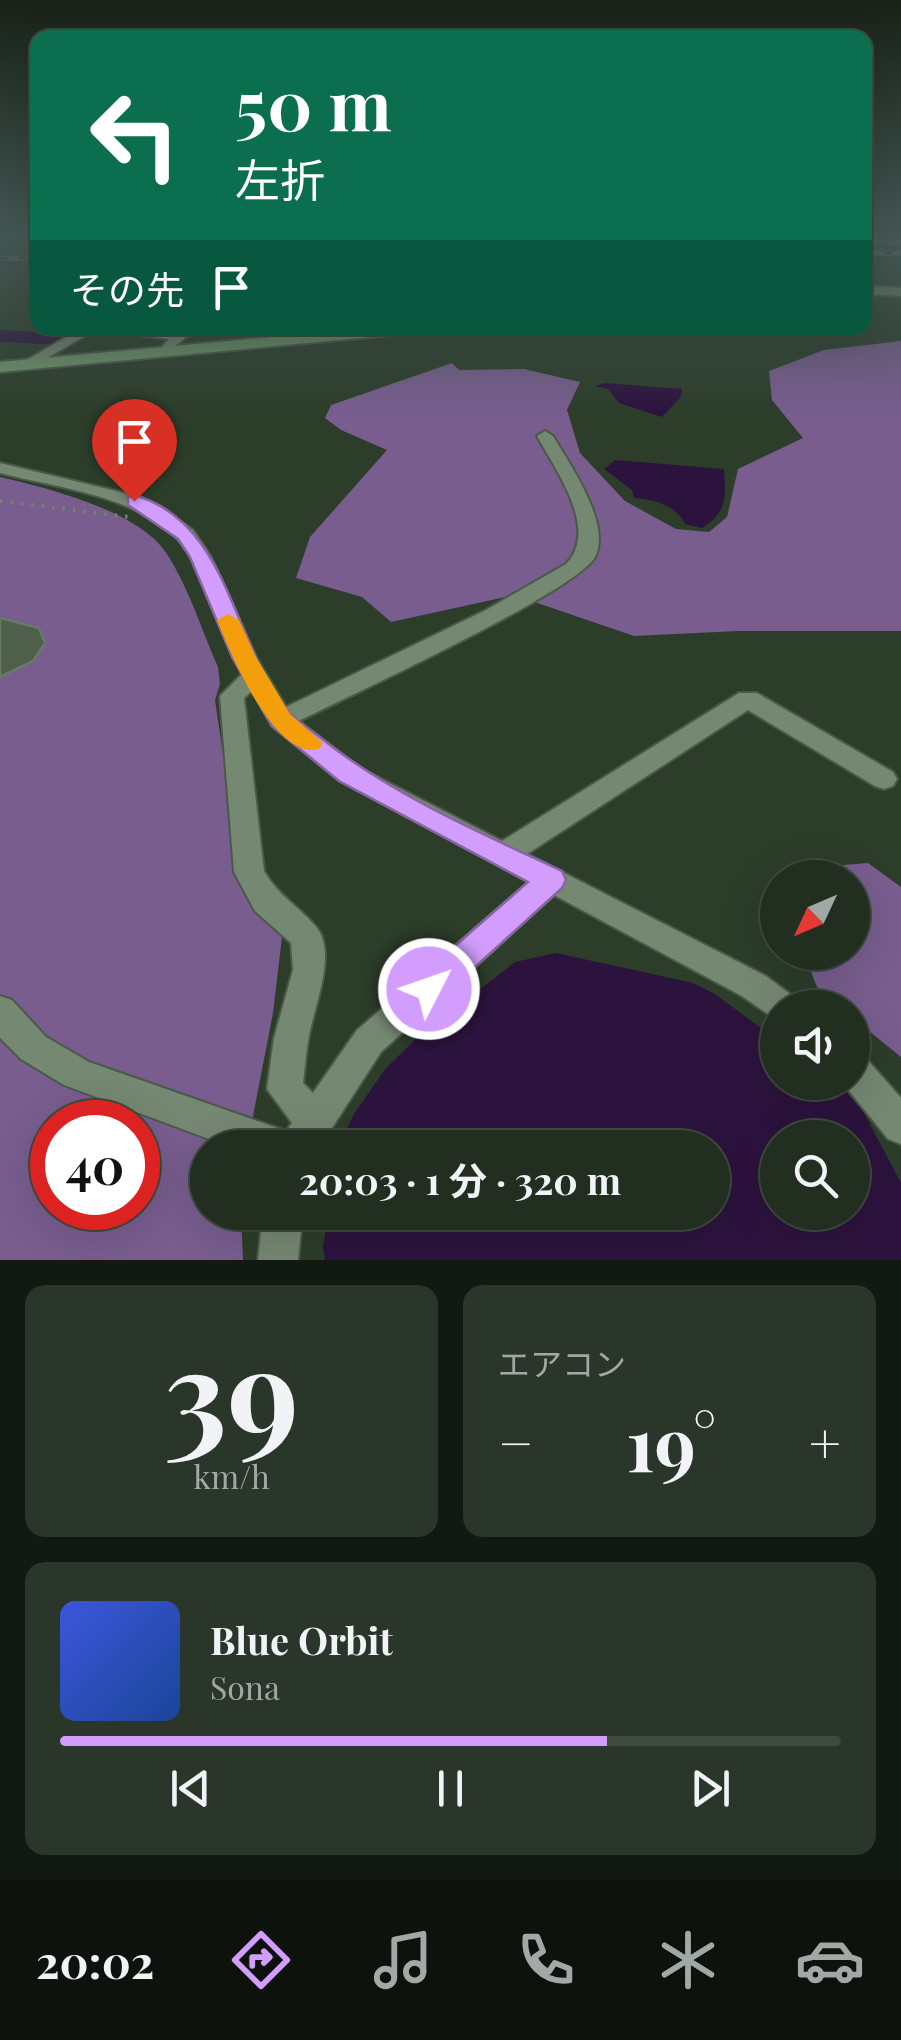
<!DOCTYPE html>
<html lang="ja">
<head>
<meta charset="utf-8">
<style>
	body { margin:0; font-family:"Playfair Display","Noto Sans JP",serif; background:#293629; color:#f1f3f6; height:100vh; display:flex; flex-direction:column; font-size:38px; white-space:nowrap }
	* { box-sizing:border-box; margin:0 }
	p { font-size:32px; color:#a2a8a5 }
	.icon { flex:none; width:55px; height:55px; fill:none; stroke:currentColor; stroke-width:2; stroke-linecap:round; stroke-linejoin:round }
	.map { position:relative; height:1260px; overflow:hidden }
	.details { display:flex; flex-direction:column; gap:25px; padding:25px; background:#121912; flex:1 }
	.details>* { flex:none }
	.banner { position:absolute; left:30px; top:30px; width:842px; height:305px; border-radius:20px; box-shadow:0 10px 40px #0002,0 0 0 2px #3e4a3e; background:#0b6e4f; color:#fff; overflow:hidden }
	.needle { width:65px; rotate:226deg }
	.tools { position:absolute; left:760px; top:860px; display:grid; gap:20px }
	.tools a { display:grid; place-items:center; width:110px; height:110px; border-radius:50%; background:#212e20; box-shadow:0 10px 40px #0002,0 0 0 2px #3e4a3e; font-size:50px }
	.speed { position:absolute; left:30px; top:1100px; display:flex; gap:20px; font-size:50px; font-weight:700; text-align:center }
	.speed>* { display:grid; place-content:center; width:130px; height:130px; border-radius:50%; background:#212e20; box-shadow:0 10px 40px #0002,0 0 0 2px #3e4a3e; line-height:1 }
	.speed .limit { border:15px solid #d22; background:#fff; color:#111 }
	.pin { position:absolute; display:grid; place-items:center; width:85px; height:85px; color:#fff; margin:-102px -42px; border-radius:50% 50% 50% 0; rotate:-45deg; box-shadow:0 0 10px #0007 }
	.pin .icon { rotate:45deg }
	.me { position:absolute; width:110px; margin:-55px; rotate:49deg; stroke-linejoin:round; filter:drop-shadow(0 0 8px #0008) }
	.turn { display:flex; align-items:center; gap:35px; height:210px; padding:0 40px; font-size:45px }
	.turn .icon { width:130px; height:130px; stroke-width:2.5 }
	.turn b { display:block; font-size:70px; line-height:85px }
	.then { display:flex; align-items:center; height:95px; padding:0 40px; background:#0003; gap:20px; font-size:38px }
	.big { font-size:75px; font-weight:700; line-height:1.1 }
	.details .widget { flex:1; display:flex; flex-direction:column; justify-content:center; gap:15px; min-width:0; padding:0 35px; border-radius:20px; background:#293629 }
	.details .dial { align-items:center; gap:0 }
	.dial b { font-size:130px; line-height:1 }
	.song { display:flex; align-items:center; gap:30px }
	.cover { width:120px; height:120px; border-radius:15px; background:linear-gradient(135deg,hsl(230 70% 55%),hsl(220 70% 35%)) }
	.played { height:10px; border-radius:5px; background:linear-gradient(90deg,#d29dfd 70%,#3e4a3e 70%) }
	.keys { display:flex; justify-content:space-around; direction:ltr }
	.heat { display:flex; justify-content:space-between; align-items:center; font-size:55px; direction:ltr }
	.details .tiles { flex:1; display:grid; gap:25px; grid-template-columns:1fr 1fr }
	.widget:last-child { grid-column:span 2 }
	.trip { position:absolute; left:190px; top:1130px; width:540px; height:100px; border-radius:50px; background:#212e20; box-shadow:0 10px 40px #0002,0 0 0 2px #3e4a3e; font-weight:700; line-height:100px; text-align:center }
	.dock { display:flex; height:160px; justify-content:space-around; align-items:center; background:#0d120d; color:#a2a8a5 }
	.dock .icon { width:70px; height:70px }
	.dock .current { color:#d29dfd }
	.dock b { font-size:45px; color:#f1f3f6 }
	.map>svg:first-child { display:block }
	.forest { fill:#785d8e; fill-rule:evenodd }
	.water { fill:#2c133e; fill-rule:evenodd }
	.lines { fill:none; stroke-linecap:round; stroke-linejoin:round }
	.river { fill:#2c133e; fill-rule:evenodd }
	.building { fill:#4e604b; stroke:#687a64; stroke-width:2.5 }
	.minor-casing { stroke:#4b5949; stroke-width:4 }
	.major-casing { stroke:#4b5949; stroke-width:4 }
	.path-far1 { stroke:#748272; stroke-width:2.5; stroke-dasharray:1 4; stroke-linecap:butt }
	.path { stroke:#748272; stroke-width:4; stroke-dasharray:2.5 8; stroke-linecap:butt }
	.minor { fill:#758872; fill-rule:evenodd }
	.major { fill:#6e9268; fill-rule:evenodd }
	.rail-casing { stroke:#7c897a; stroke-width:5 }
	.rail { stroke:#1a2119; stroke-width:2.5; stroke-dasharray:9; stroke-linecap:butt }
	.route { fill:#d29dfd; stroke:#8866a4; stroke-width:2.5 }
	.slow { fill:#f59e0b }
</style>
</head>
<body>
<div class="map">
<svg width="901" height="1260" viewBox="0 0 901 1260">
	<rect width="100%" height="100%" fill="#2c3d2a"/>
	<g class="forest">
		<path d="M901,341v290h-163l-104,5 -120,-41 -123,27 -29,-25 -66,-19 14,-41 77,-87 -46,-20 -16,-12 6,-13 121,-42 7,7 65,-1 56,13 -13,28 13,43 45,48 51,28 33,3 18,-15 11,-48 65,-31 -31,-38 -3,-29 55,-21z"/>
		<path d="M0,477c47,11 140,34 167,77 22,34 35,77 51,113l2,17 -5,16 26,176 18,36 23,25 -9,76 -26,134 -39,1v64l33,1 2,47h-243zM52,1122h86v86h-86z"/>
		<path d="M868,863l33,24v170l-48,-39 -1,-10c-33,0 -39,-29 -46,-55l46,-1v-74l-66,-1 -2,-7z"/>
	</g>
	<g class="water">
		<path d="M604,383l78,6 -1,8 -19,20 -43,-14 -11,-14 -13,-3z"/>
		<path d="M615,460l109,9c2,28 3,44 -22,59l-17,-4c-9,-19 -32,-25 -51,-26l-2,-8 -28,-21z"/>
		<path d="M556,953l137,30 22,11 62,46 1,42 61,1 25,30 37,70v77h-576l-2,-13 6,-34 383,-1v-64l-374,-1 16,-33 32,-46 27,-26 102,-80zM778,1138h74v74h-74z"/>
	</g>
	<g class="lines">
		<path class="river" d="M68,328h24l-29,17 -63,-3v-12l59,3z"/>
	</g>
	<path class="building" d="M0,618l39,10 6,15 -12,18 -33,16z"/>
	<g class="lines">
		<g class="minor-casing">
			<g id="minor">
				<path d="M865,238l36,1v6l-36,-3z"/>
				<path d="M865,286l36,2v8l-36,-2z"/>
				<path d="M82,328h16l-66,39 -12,-3z"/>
				<path d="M105,328h38l44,8 -23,20 -7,-4 12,-13 -57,-7z"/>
				<path d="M407,328h36c-8,7 -28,7 -36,0z"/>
				<path d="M545,431l8,5c16,27 59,88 42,121 -18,34 -248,140 -296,164l59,46 144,74 237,-148h18l136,79 4,7 -4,7 -9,3 -9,-3 -127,-76 -221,144 239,122 28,21 4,11h-20v13l-36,-25 -188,-101 -173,157 -62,96h-86l-169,-63 -43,-26 -21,-21v-42l12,4 34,37 43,25 197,69 6,-8 -25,-34 7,-51 19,-68 -2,-27 -36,-32 -21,-39 -14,-176 22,-22c-22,-38 -31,-83 -54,-121 -32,-55 -131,-65 -188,-80v-10l141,34 52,33 18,27 45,100 30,50 200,-97 80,-46c34,-34 -11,-95 -29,-128zM252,691l20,35 68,55 189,101 -172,148 -44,63 -10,-10c2,-15 3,-32 6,-47 5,-29 28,-82 8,-108 -18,-22 -38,-31 -53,-57l-20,-173z"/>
				<path d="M852,1052l12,4 37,42v46l-13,-5 -46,-57h10z"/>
				<path d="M263,1212h40l-5,48h-40z"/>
			</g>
		</g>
		<g class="major-casing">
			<path id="major" d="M370,328h52l-8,5 -414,39v-10z"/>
		</g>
		<path class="path-far1" d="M0,501h4"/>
		<path class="path" d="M0,501l129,16"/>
		<use href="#minor" class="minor"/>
		<use href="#major" class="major"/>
		<g class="rail-casing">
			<g id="rail">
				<path d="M865,253h36"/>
				<path d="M0,258h38"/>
			</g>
		</g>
		<use href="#rail" class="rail"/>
	</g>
	<linearGradient id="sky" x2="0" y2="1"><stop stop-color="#182217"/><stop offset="0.57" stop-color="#455755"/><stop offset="1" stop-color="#455755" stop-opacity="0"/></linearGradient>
	<rect width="901" height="415" fill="url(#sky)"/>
	<path class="route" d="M134,495c97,27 98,152 156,219 10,10 25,19 36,28 71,55 155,91 236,129l4,9 -4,8 -122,111 -11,5 -12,-5 -5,-10 5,-10 111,-97 -189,-101 -67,-55 -40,-69 -42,-100 -12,-18 -50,-34v-8z"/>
	<path class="slow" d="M228,614l11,6 17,37 34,57 33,29 -4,6c-43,13 -89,-96 -102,-129z"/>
</svg>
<div class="tools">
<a><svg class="needle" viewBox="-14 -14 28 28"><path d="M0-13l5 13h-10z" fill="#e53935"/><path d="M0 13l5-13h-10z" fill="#a2a8a5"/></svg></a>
<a><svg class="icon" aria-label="sound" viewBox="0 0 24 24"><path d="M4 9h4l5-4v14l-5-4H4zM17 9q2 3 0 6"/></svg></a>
<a><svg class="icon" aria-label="search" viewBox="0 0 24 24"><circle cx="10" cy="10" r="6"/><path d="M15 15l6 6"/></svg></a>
</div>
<div class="speed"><div class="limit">40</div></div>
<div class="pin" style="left:134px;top:501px;background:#d93025"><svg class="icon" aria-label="arrive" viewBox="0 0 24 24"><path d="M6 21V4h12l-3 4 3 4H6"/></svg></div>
<svg class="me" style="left:429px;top:989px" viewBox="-20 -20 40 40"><circle r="17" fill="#d29dfd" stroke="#fff" stroke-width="3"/><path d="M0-11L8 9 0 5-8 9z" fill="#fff"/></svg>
<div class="trip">20:03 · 1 分 · 320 m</div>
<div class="banner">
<div class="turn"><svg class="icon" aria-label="left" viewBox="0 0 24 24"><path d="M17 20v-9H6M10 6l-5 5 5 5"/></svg><div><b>50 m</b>左折</div></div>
<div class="then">その先<svg class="icon" aria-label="arrive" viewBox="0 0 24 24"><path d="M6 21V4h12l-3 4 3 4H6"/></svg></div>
</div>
</div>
<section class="details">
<div class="tiles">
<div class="widget dial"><b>39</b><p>km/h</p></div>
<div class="widget"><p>エアコン</p>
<div class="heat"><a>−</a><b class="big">19°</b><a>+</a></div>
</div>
<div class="widget">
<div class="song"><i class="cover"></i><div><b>Blue Orbit</b><p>Sona</p></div></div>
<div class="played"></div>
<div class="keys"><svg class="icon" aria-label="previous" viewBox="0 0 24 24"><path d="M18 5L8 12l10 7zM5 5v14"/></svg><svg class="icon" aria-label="pause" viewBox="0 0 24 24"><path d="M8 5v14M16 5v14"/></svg><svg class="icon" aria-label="next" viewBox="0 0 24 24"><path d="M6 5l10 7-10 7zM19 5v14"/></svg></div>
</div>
</div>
</section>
<nav class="dock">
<b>20:02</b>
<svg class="icon current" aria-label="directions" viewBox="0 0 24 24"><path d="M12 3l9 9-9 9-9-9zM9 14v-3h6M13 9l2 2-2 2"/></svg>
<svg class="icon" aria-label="music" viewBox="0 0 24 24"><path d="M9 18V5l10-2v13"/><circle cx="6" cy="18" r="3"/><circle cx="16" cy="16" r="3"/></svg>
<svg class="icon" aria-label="phone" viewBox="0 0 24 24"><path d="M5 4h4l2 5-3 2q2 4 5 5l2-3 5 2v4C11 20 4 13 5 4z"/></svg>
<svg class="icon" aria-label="climate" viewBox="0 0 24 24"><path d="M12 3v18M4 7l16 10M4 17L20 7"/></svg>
<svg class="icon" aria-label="car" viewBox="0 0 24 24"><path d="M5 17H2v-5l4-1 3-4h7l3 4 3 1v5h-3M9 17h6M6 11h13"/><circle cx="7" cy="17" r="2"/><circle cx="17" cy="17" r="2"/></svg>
</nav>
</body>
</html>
